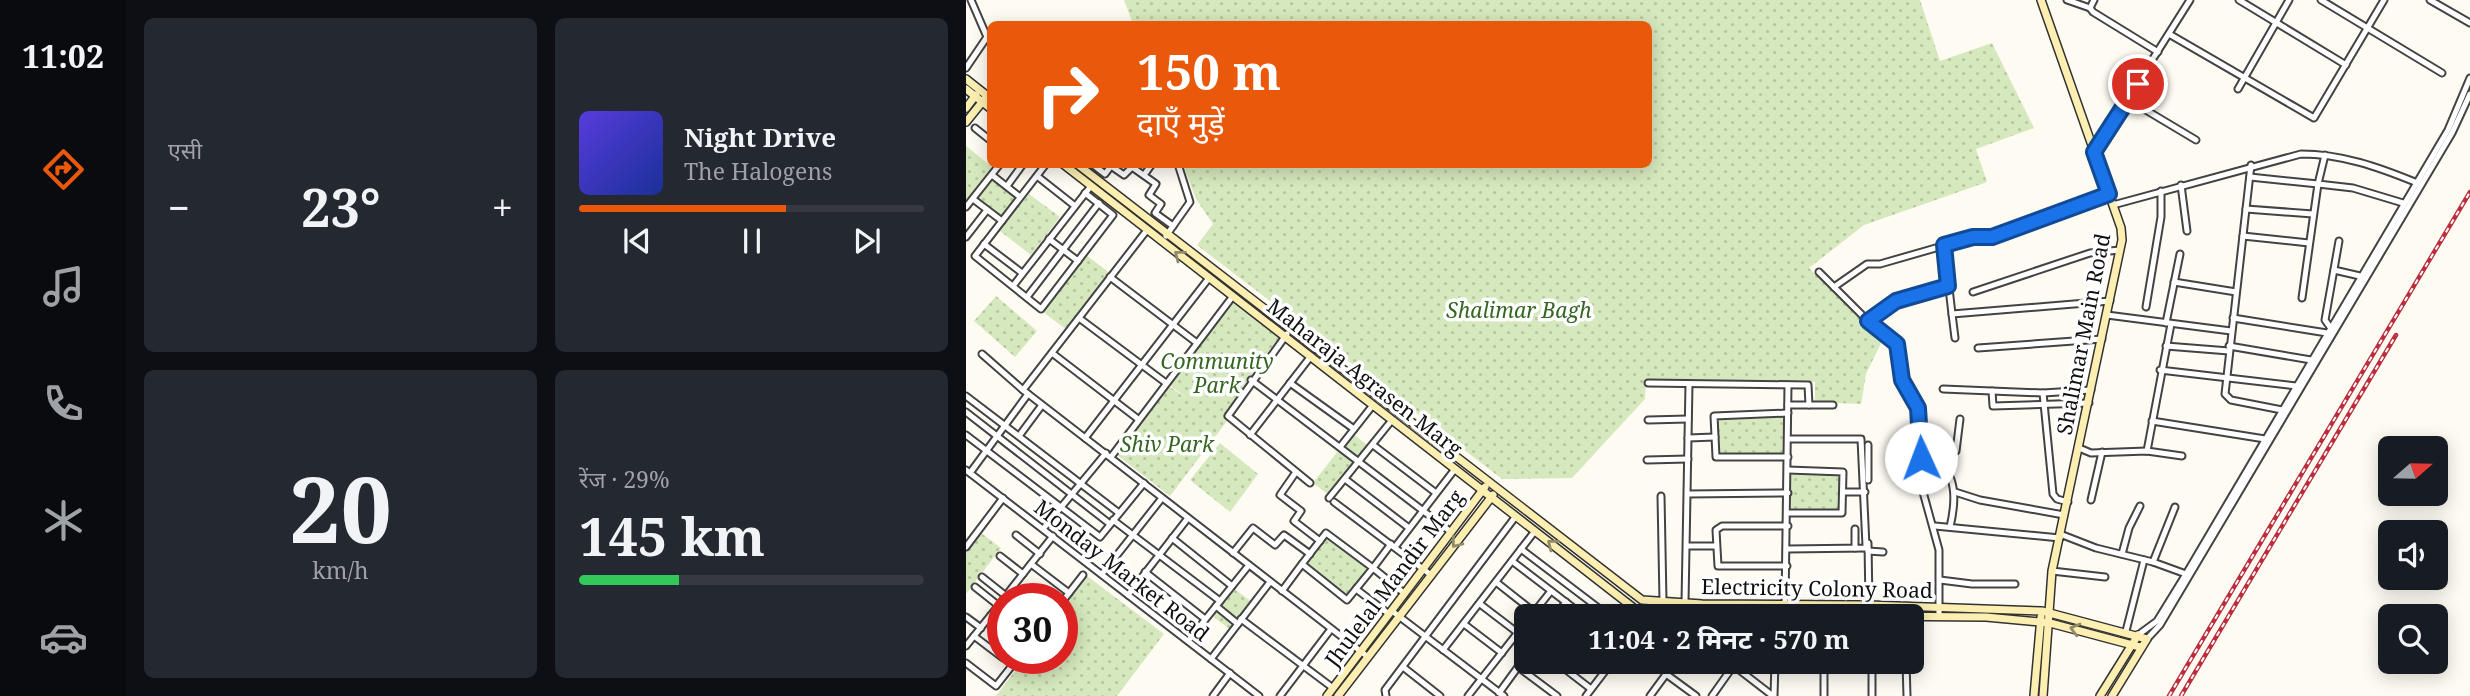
<!DOCTYPE html>
<html lang="hi">
<head>
<meta charset="utf-8">
<style>
	body { margin:0; font-family:"Noto Serif","Noto Sans Devanagari",serif; background:#242831; color:#f1f3f6; height:100vh; display:flex; flex-direction:column; font-size:26px; white-space:nowrap }
	* { box-sizing:border-box; margin:0 }
	p { font-size:23px; color:#9ea1a6 }
	.icon { flex:none; width:38px; height:38px; fill:none; stroke:currentColor; stroke-width:2; stroke-linecap:round; stroke-linejoin:round }
	.map { position:relative; flex:1; overflow:hidden }
	.panel { display:flex; flex-direction:column; gap:18px; padding:18px; background:#0d0f14; width:840px }
	.panel>* { flex:none }
	.top-card { position:absolute; left:21px; top:21px; width:665px; height:147px; border-radius:10px; box-shadow:0 4px 18px #0003; background:#ea580c; color:#fff; overflow:hidden }
	.needle { width:46px; rotate:70deg }
	.tools { position:absolute; left:1412px; top:436px; display:grid; gap:14px }
	.tools a { display:grid; place-items:center; width:70px; height:70px; border-radius:10px; background:#171b24; box-shadow:0 4px 18px #0003; font-size:35px }
	.speed { position:absolute; left:21px; top:583px; display:flex; gap:14px; font-size:35px; font-weight:700; text-align:center }
	.speed>* { display:grid; place-content:center; width:91px; height:91px; border-radius:50%; background:#171b24; box-shadow:0 4px 18px #0003; line-height:1 }
	.speed .limit { border:10px solid #d22; background:#fff; color:#111 }
	.pin { position:absolute; display:grid; place-items:center; width:60px; height:60px; color:#fff; margin:-30px; border:4px solid #fff; border-radius:50%; box-shadow:0 2px 7px #0007 }
	.me { position:absolute; width:77px; margin:-38px; rotate:358deg; stroke-linejoin:round; filter:drop-shadow(0 0 5px #0008) }
	.turn { display:flex; align-items:center; gap:24px; height:147px; padding:0 35px; font-size:32px }
	.turn .icon { width:91px; height:91px; stroke-width:2.5 }
	.turn b { display:block; font-size:49px; line-height:60px }
	.big { font-size:52px; font-weight:700; line-height:1.1 }
	.panel .tile { flex:1; display:flex; flex-direction:column; justify-content:center; gap:10px; min-width:0; padding:0 24px; border-radius:10px; background:#242831 }
	.panel .dial { align-items:center; gap:0 }
	.dial b { font-size:91px; line-height:1 }
	.song { display:flex; align-items:center; gap:21px }
	.cover { width:84px; height:84px; border-radius:10px; background:linear-gradient(135deg,hsl(250 70% 55%),hsl(230 70% 35%)) }
	.played { height:7px; border-radius:4px; background:linear-gradient(90deg,#ea580c 60%,#363941 60%) }
	.keys { display:flex; justify-content:space-around; direction:ltr }
	.heat { display:flex; justify-content:space-between; align-items:center; font-size:38px; direction:ltr }
	.charge { height:10px; border-radius:5px; background:linear-gradient(90deg,#34c759 29%,#363941 0) }
	.panel .tiles { flex:1; display:grid; gap:18px; grid-template-columns:repeat(2,1fr) }
	.trip { position:absolute; left:548px; top:604px; width:410px; height:70px; border-radius:10px; background:#171b24; box-shadow:0 4px 18px #0003; font-weight:700; line-height:70px; text-align:center }
	main { display:flex; flex:1; min-height:0 }
	.menu { display:flex; flex-direction:column; width:126px; justify-content:space-around; align-items:center; background:#090b0e; color:#9ea1a6 }
	.menu .icon { width:49px; height:49px }
	.menu .active { color:#ea580c }
	.menu b { font-size:32px; color:#f1f3f6 }
	.map>svg:first-child { display:block }
	.grass { fill:url(#grass-dots) }
	.lines { fill:none; stroke-linecap:round; stroke-linejoin:round }
	.street-casing { stroke:#434343; stroke-width:9 }
	.secondary-casing { stroke:#323232; stroke-width:10 }
	.street { stroke:#fff; stroke-width:5 }
	.secondary { stroke:#fcefb1; stroke-width:7 }
	.rail-casing { stroke:#bb2c3c; stroke-width:4.5 }
	.rail { stroke:#fff; stroke-width:2; stroke-dasharray:5; stroke-linecap:butt }
	.oneway { stroke:#928b69 }
	.route-casing { stroke:#114b97; stroke-width:18 }
	.route { stroke:#1a73e8; stroke-width:12 }
	.labels { text-anchor:middle; dominant-baseline:central; stroke-width:7; stroke-linejoin:round; paint-order:stroke }
	.park-label { font-size:21px; font-style:italic; fill:#346621; stroke:#fff }
	.street-label { font-size:21px; fill:#101010; stroke:#fff }
</style>
</head>
<body>
<main>
<nav class="menu">
<b>11:02</b>
<svg class="icon active" aria-label="directions" viewBox="0 0 24 24"><path d="M12 3l9 9-9 9-9-9zM9 14v-3h6M13 9l2 2-2 2"/></svg>
<svg class="icon" aria-label="music" viewBox="0 0 24 24"><path d="M9 18V5l10-2v13"/><circle cx="6" cy="18" r="3"/><circle cx="16" cy="16" r="3"/></svg>
<svg class="icon" aria-label="phone" viewBox="0 0 24 24"><path d="M5 4h4l2 5-3 2q2 4 5 5l2-3 5 2v4C11 20 4 13 5 4z"/></svg>
<svg class="icon" aria-label="climate" viewBox="0 0 24 24"><path d="M12 3v18M4 7l16 10M4 17L20 7"/></svg>
<svg class="icon" aria-label="car" viewBox="0 0 24 24"><path d="M5 17H2v-5l4-1 3-4h7l3 4 3 1v5h-3M9 17h6M6 11h13"/><circle cx="7" cy="17" r="2"/><circle cx="17" cy="17" r="2"/></svg>
</nav>
<section class="panel">
<div class="tiles">
<div class="tile"><p>एसी</p>
<div class="heat"><a>−</a><b class="big">23°</b><a>+</a></div>
</div>
<div class="tile">
<div class="song"><i class="cover"></i><div><b>Night Drive</b><p>The Halogens</p></div></div>
<div class="played"></div>
<div class="keys"><svg class="icon" aria-label="previous" viewBox="0 0 24 24"><path d="M18 5L8 12l10 7zM5 5v14"/></svg><svg class="icon" aria-label="pause" viewBox="0 0 24 24"><path d="M8 5v14M16 5v14"/></svg><svg class="icon" aria-label="next" viewBox="0 0 24 24"><path d="M6 5l10 7-10 7zM19 5v14"/></svg></div>
</div>
<div class="tile dial"><b>20</b><p>km/h</p></div>
<div class="tile"><p>रेंज · 29%</p><b class="big">145 km</b><div class="charge"></div></div>
</div>
</section>
<div class="map">
<svg width="1504" height="696" viewBox="0 0 1504 696">
	<defs>
		<pattern id="grass-dots" width="8" height="8" patternUnits="userSpaceOnUse" patternTransform="scale(1.75)"><rect width="8" height="8" fill="#d6e8bd"/><path d="M2 2h.1M6 6h.1" fill="none" stroke="#b7c6a1" stroke-width="1.8" stroke-linecap="round"/></pattern>
	</defs>
	<rect width="100%" height="100%" fill="#fefbf3"/>
	<g class="grass">
		<path d="M158,0h796l20,61 52,-18 42,85 -58,21 11,33 -123,43 -55,43 74,71 -17,35 -5,30 -46,-2v-20l-169,-2 -1,19 -73,79 -70,1 -305,-234 16,-21 -17,-25 -13,-34 465,-1v-140h-515z"/>
		<path d="M0,146l26,21 -26,33z"/>
		<path d="M26,179l24,19 -14,19 -25,-18z"/>
		<path d="M63,194l31,23 -29,38 -31,-24z"/>
		<path d="M120,255l24,18 -43,57 -24,-18z"/>
		<path d="M30,296l41,35 -22,26 -41,-36z"/>
		<path d="M265,299l50,39 -57,87 -54,71 -53,-41 50,-70 21,14 -21,-16z"/>
		<path d="M820,415v40h-69v-39z"/>
		<path d="M386,433l19,15 -38,50 -20,-15z"/>
		<path d="M254,443l38,31 -28,38 -40,-32z"/>
		<path d="M825,472h50v39l-50,-1z"/>
		<path d="M15,533l20,15 -35,46v-42z"/>
		<path d="M361,536l42,33 -22,28 -42,-33z"/>
		<path d="M121,576l77,58 -47,62h-121l29,-38h37v-49z"/>
		<path d="M267,588l19,14 -21,28 -19,-14z"/>
	</g>
	<g class="lines">
		<g class="street-casing">
			<g id="street">
				<path d="M1101,0l23,8"/>
				<path d="M1128,0l-4,8 3,4 65,40"/>
				<path d="M1273,0l107,65"/>
				<path d="M1355,0l121,73"/>
				<path d="M1464,0l40,23"/>
				<path d="M1203,34l145,84 70,-118"/>
				<path d="M0,68l21,-31 -16,-37"/>
				<path d="M1272,89l51,-89"/>
				<path d="M1163,100l67,40"/>
				<path d="M9,128l15,12"/>
				<path d="M1128,152l96,-152"/>
				<path d="M1359,155l-7,29 35,4 50,15"/>
				<path d="M80,164l-71,92 66,53 72,-94 -28,-22"/>
				<path d="M126,164l13,10 6,-8 13,9 8,-8 24,17 -7,11 12,9 -6,9 18,13"/>
				<path d="M1285,165l-26,229 6,6 51,10"/>
				<path d="M26,175l28,22"/>
				<path d="M178,175l8,-11"/>
				<path d="M71,176l38,30"/>
				<path d="M1284,177l68,7 -16,114"/>
				<path d="M1215,185l6,46"/>
				<path d="M41,186l16,-22"/>
				<path d="M7,199l29,22"/>
				<path d="M1147,205l188,-51c41,0 77,13 114,28"/>
				<path d="M0,207l34,-43"/>
				<path d="M1280,209l67,5"/>
				<path d="M200,236l24,-34 -12,-38"/>
				<path d="M1277,236l66,7"/>
				<path d="M0,237l21,-27"/>
				<path d="M83,239l29,22"/>
				<path d="M18,244l38,29"/>
				<path d="M978,245l8,69 158,-13"/>
				<path d="M1368,270l26,6"/>
				<path d="M853,272l49,49 29,23 5,36 13,20 5,16 3,76 16,58v65"/>
				<path d="M144,277l87,66"/>
				<path d="M1208,282l62,10"/>
				<path d="M47,286l78,-100"/>
				<path d="M868,287l33,-23h13l94,-27h18l117,-43"/>
				<path d="M1007,292l117,-39 30,-3"/>
				<path d="M61,297l72,-94"/>
				<path d="M1180,307l15,-90v-26"/>
				<path d="M986,314l3,24"/>
				<path d="M1141,315l124,16"/>
				<path d="M113,318l87,65"/>
				<path d="M1267,318l94,15"/>
				<path d="M902,321l28,-20 52,-15"/>
				<path d="M1200,323l14,-69"/>
				<path d="M1364,327l-5,-7 14,-79"/>
				<path d="M321,334l-59,82 82,67"/>
				<path d="M1200,346l63,5"/>
				<path d="M1263,346l82,14"/>
				<path d="M1012,348l124,-9"/>
				<path d="M86,353l86,66"/>
				<path d="M16,354l41,36 345,267"/>
				<path d="M1194,370l136,16"/>
				<path d="M285,380l200,152"/>
				<path d="M324,383l64,46"/>
				<path d="M682,383l160,2 1,20"/>
				<path d="M977,389l100,4 48,-3"/>
				<path d="M57,390l124,-160"/>
				<path d="M1026,391l1,15 96,-3"/>
				<path d="M1077,393l10,101 4,5 11,3"/>
				<path d="M0,396l153,117"/>
				<path d="M822,405h45"/>
				<path d="M0,412l144,112"/>
				<path d="M682,420l40,-1"/>
				<path d="M1186,421l113,18"/>
				<path d="M0,435l134,102 44,-54"/>
				<path d="M284,435l61,-79"/>
				<path d="M954,435l16,1 20,15 4,-32"/>
				<path d="M53,436l23,-31"/>
				<path d="M119,438l124,-160"/>
				<path d="M722,438l27,-1"/>
				<path d="M954,442c32,28 40,42 30,85"/>
				<path d="M407,445l63,48"/>
				<path d="M902,445v35"/>
				<path d="M374,447l33,-42"/>
				<path d="M1113,448l12,5 56,-2 35,5"/>
				<path d="M1181,451l24,-127"/>
				<path d="M145,457l122,-161"/>
				<path d="M822,457h-72l-2,-41 74,-3"/>
				<path d="M681,460l41,-1"/>
				<path d="M0,470l293,226"/>
				<path d="M330,472l-16,23 21,16 -7,10 26,20"/>
				<path d="M4,473l58,-79"/>
				<path d="M379,479l64,49"/>
				<path d="M877,492h22"/>
				<path d="M989,492l25,8 84,15"/>
				<path d="M722,494l100,-1"/>
				<path d="M695,496l2,105"/>
				<path d="M363,498l63,-78"/>
				<path d="M1125,500l11,-48"/>
				<path d="M368,502l97,73"/>
				<path d="M822,513h54l1,-41 -55,-2"/>
				<path d="M147,520l107,81"/>
				<path d="M969,526l125,12"/>
				<path d="M77,529l63,-76"/>
				<path d="M889,529v19"/>
				<path d="M360,533l47,35 -26,32 -45,-36z"/>
				<path d="M1094,534l36,14 57,14 22,-55"/>
				<path d="M50,535l24,19"/>
				<path d="M206,538l60,48"/>
				<path d="M902,543l1,62"/>
				<path d="M425,544l-18,24 32,26"/>
				<path d="M721,546h29"/>
				<path d="M0,547l37,-49"/>
				<path d="M429,547l60,-78"/>
				<path d="M555,549l88,67"/>
				<path d="M822,549l77,-1 1,-2 -5,-107h-73"/>
				<path d="M902,551l15,1"/>
				<path d="M267,553l20,-25 22,17 9,-10 26,19"/>
				<path d="M1156,554l7,-26 11,-22"/>
				<path d="M34,556l23,18"/>
				<path d="M546,561l72,55"/>
				<path d="M1187,562l33,12"/>
				<path d="M65,564l38,29"/>
				<path d="M821,566h-69l-2,-36 6,-4h66"/>
				<path d="M1086,571l53,6"/>
				<path d="M179,572l60,47"/>
				<path d="M136,574l60,-76"/>
				<path d="M16,577l24,19"/>
				<path d="M974,580l32,4h43"/>
				<path d="M530,582l38,30"/>
				<path d="M9,587l24,19"/>
				<path d="M47,587l15,11"/>
				<path d="M390,589l33,25"/>
				<path d="M316,591l20,-27"/>
				<path d="M162,595l60,-77"/>
				<path d="M38,598l49,-62"/>
				<path d="M96,602l21,-27"/>
				<path d="M719,603l4,-219"/>
				<path d="M514,604l38,29"/>
				<path d="M819,605l3,-220"/>
				<path d="M250,606l22,18"/>
				<path d="M426,611l112,85"/>
				<path d="M25,615l12,10"/>
				<path d="M565,616l20,-25"/>
				<path d="M589,616l11,-14"/>
				<path d="M0,617l15,11"/>
				<path d="M275,619l92,69"/>
				<path d="M498,624l38,29"/>
				<path d="M1160,631l18,-71"/>
				<path d="M1172,635l19,-14 29,-47 262,-444 22,-52"/>
				<path d="M8,636l29,22"/>
				<path d="M1181,639l13,-14 292,-492 18,-39"/>
				<path d="M222,641l61,-76"/>
				<path d="M0,646l37,-46"/>
				<path d="M477,650l92,-119"/>
				<path d="M245,659l59,-77"/>
				<path d="M590,662l35,27"/>
				<path d="M763,662l44,34"/>
				<path d="M906,662v34"/>
				<path d="M940,662l1,34"/>
				<path d="M0,663l30,23 22,-28"/>
				<path d="M437,667l37,29"/>
				<path d="M552,667l39,29"/>
				<path d="M700,674l30,22"/>
				<path d="M533,693l27,-37"/>
				<path d="M247,696l17,-23"/>
				<path d="M314,696l51,-67"/>
				<path d="M420,696l-1,-6 131,-174"/>
				<path d="M502,696l58,-74"/>
				<path d="M620,696l26,-34"/>
				<path d="M684,696l25,-34"/>
				<path d="M746,696l22,-31"/>
				<path d="M808,696l1,-34"/>
				<path d="M858,696v-34"/>
			</g>
		</g>
		<g class="secondary-casing">
			<g id="secondary">
				<path d="M1075,0l80,228 1,12 -70,331 -9,125"/>
				<path d="M0,79l24,19"/>
				<path d="M0,89l24,19"/>
				<path d="M0,108l10,-13"/>
				<path d="M0,122l21,-26"/>
				<path d="M97,164l572,445 11,5 340,3 64,6 90,24"/>
				<path d="M111,164l565,436 60,4 167,1 173,6 105,28 -35,57"/>
				<path d="M361,696l158,-209"/>
				<path d="M372,696l155,-201"/>
				<path d="M1068,696l7,-79"/>
				<path d="M1134,696l38,-61"/>
			</g>
		</g>
		<use href="#street" class="street"/>
		<use href="#secondary" class="secondary"/>
		<g class="rail-casing">
			<g id="rail">
				<path d="M1203,696l301,-504"/>
				<path d="M1215,696l215,-361"/>
			</g>
		</g>
		<use href="#rail" class="rail"/>
	</g>
	<defs><path id="oneway-chevron" d="M-2-3.5L2.5 0L-2 3.5" fill="none" stroke-width="1.6" stroke-linecap="round" stroke-linejoin="round" transform="scale(1.75)"/></defs>
	<g class="oneway">
		<use href="#oneway-chevron" transform="translate(213 255) rotate(-142)"/>
		<use href="#oneway-chevron" transform="translate(490 543) rotate(128)"/>
		<use href="#oneway-chevron" transform="translate(586 544) rotate(-142)"/>
		<use href="#oneway-chevron" transform="translate(1109 629) rotate(-165)"/>
	</g>
	<g class="lines">
		<g class="route-casing">
			<path id="route" d="M955,458l-3,-50 -16,-28 -5,-36 -29,-23 28,-20 52,-15 -4,-41 29,-8h19l117,-43 -15,-42 44,-68"/>
		</g>
		<use href="#route" class="route"/>
	</g>
	<g class="labels">
		<g class="park-label">
			<text x="553" y="310">Shalimar Bagh</text>
			<text x="251" y="361">Community<tspan x="251" dy="24">Park</tspan></text>
			<text x="201" y="444">Shiv Park</text>
		</g>
		<g class="street-label">
			<text transform="translate(1117 334) rotate(-79)">Shalimar Main Road</text>
			<text transform="translate(399 377) rotate(38)">Maharaja Agrasen Marg</text>
			<text transform="translate(156 570) rotate(38)">Monday Market Road</text>
			<text transform="translate(428 578) rotate(-53)">Jhulelal Mandir Marg</text>
			<text transform="translate(851 588) rotate(1)">Electricity Colony Road</text>
		</g>
	</g>
</svg>
<div class="tools">
<a><svg class="needle" viewBox="-14 -14 28 28"><path d="M0-13l5 13h-10z" fill="#e53935"/><path d="M0 13l5-13h-10z" fill="#9ea1a6"/></svg></a>
<a><svg class="icon" aria-label="sound" viewBox="0 0 24 24"><path d="M4 9h4l5-4v14l-5-4H4zM17 9q2 3 0 6"/></svg></a>
<a><svg class="icon" aria-label="search" viewBox="0 0 24 24"><circle cx="10" cy="10" r="6"/><path d="M15 15l6 6"/></svg></a>
</div>
<div class="speed"><div class="limit">30</div></div>
<div class="pin" style="left:1172px;top:84px;background:#d93025"><svg class="icon" aria-label="arrive" viewBox="0 0 24 24"><path d="M6 21V4h12l-3 4 3 4H6"/></svg></div>
<svg class="me" style="left:955px;top:458px" viewBox="-20 -20 40 40"><circle r="19" fill="#fff"/><path d="M0-13L10 11 0 6-10 11z" fill="#1a73e8"/></svg>
<div class="trip">11:04 · 2 मिनट · 570 m</div>
<div class="top-card">
<div class="turn"><svg class="icon" aria-label="right" viewBox="0 0 24 24"><path d="M7 20v-9h11M14 6l5 5-5 5"/></svg><div><b>150 m</b>दाएँ मुड़ें</div></div>
</div>
</div>
</main>
</body>
</html>
